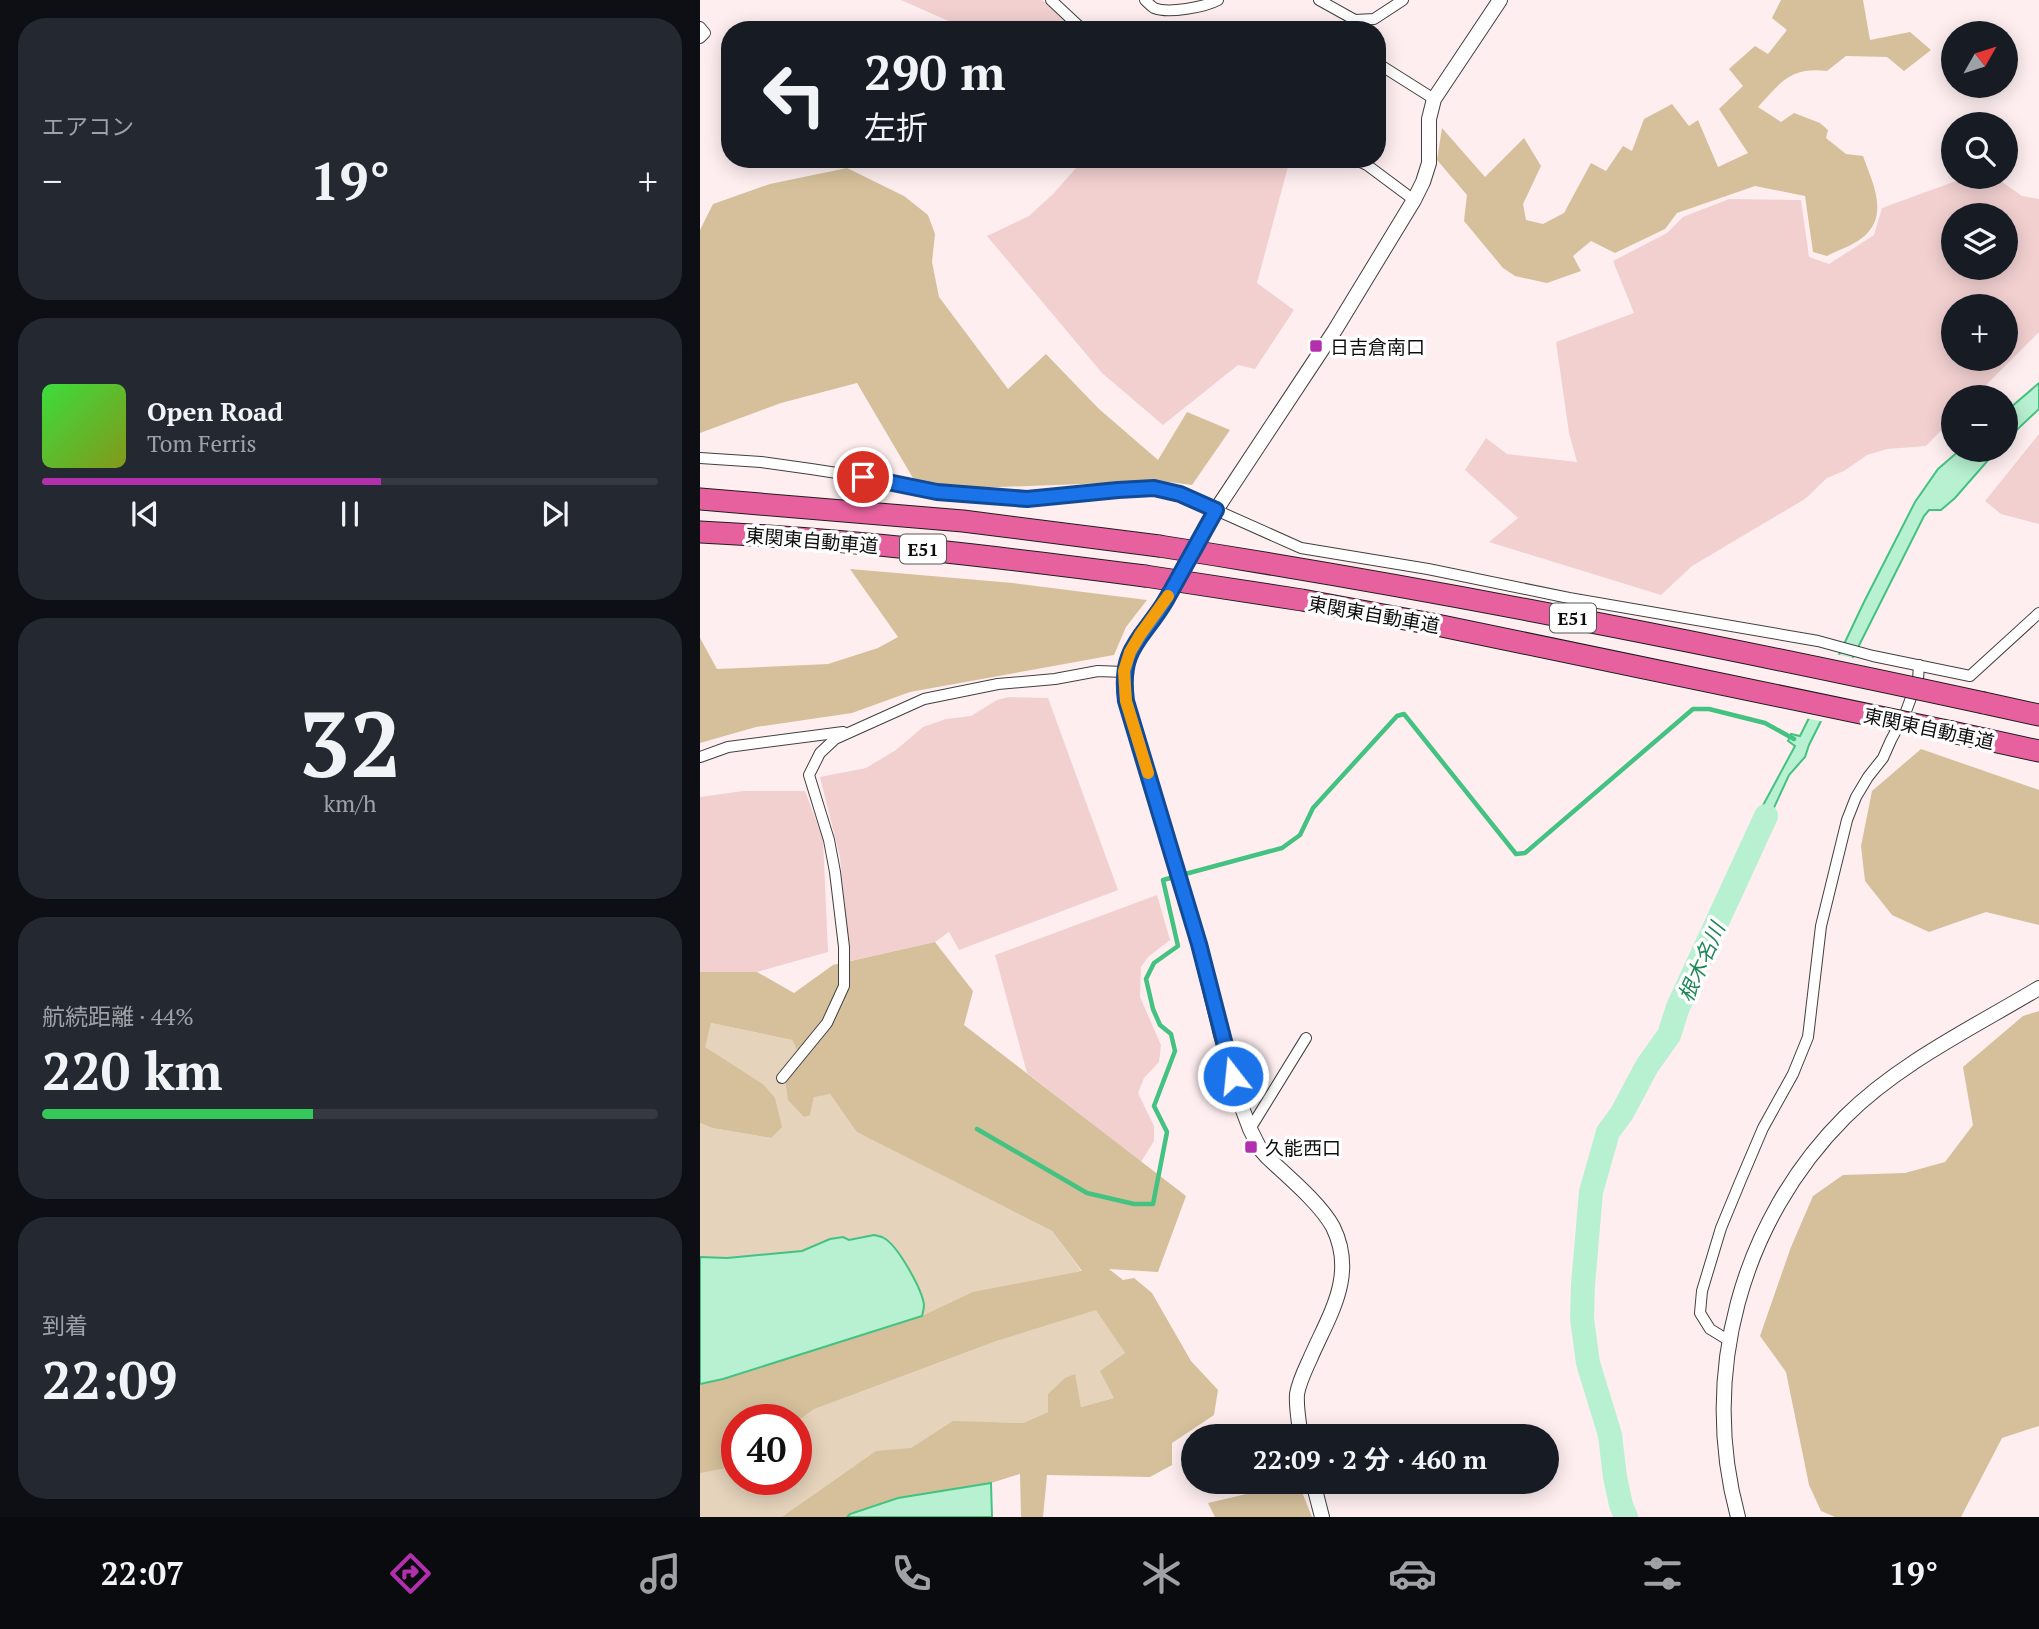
<!DOCTYPE html>
<html lang="ja">
<head>
<meta charset="utf-8">
<style>
	body { margin:0; font-family:"PT Serif","Noto Sans JP",serif; background:#242831; color:#f1f3f6; height:100vh; display:flex; flex-direction:column; font-size:26px; white-space:nowrap }
	* { box-sizing:border-box; margin:0 }
	p { font-size:23px; color:#9ea1a6 }
	.icon { flex:none; width:38px; height:38px; fill:none; stroke:currentColor; stroke-width:2; stroke-linecap:round; stroke-linejoin:round }
	.map { position:relative; flex:1; overflow:hidden }
	.details { display:flex; flex-direction:column; gap:18px; padding:18px; background:#0d0f14; width:700px }
	.details>* { flex:none }
	.hud { position:absolute; left:21px; top:21px; width:665px; height:147px; border-radius:28px; box-shadow:0 4px 18px #0003; background:#171b24; color:#f1f3f6; overflow:hidden }
	.needle { width:46px; rotate:51deg }
	.tools { position:absolute; left:1241px; top:21px; display:grid; gap:14px }
	.tools a { display:grid; place-items:center; width:77px; height:77px; border-radius:50%; background:#171b24; box-shadow:0 4px 18px #0003; font-size:35px }
	.speed { position:absolute; left:21px; top:1404px; display:flex; gap:14px; font-size:35px; font-weight:700; text-align:center }
	.speed>* { display:grid; place-content:center; width:91px; height:91px; border-radius:50%; background:#171b24; box-shadow:0 4px 18px #0003; line-height:1 }
	.speed .limit { border:10px solid #d22; background:#fff; color:#111 }
	.pin { position:absolute; display:grid; place-items:center; width:60px; height:60px; color:#fff; margin:-30px; border:4px solid #fff; border-radius:50%; box-shadow:0 2px 7px #0007 }
	.me { position:absolute; width:77px; margin:-38px; rotate:344deg; stroke-linejoin:round; filter:drop-shadow(0 0 5px #0008) }
	.turn { display:flex; align-items:center; gap:24px; height:147px; padding:0 28px; font-size:32px }
	.turn .icon { width:91px; height:91px; stroke-width:2.5 }
	.turn b { display:block; font-size:49px; line-height:60px }
	.big { font-size:52px; font-weight:700; line-height:1.1 }
	.details .tile { flex:1; display:flex; flex-direction:column; justify-content:center; gap:10px; min-width:0; padding:0 24px; border-radius:28px; background:#242831 }
	.details .dial { align-items:center; gap:0 }
	.dial b { font-size:91px; line-height:1 }
	.song { display:flex; align-items:center; gap:21px }
	.cover { width:84px; height:84px; border-radius:10px; background:linear-gradient(135deg,hsl(120 70% 55%),hsl(70 70% 35%)) }
	.played { height:7px; border-radius:4px; background:linear-gradient(90deg,#b230ad 55%,#363941 55%) }
	.keys { display:flex; justify-content:space-around; direction:ltr }
	.heat { display:flex; justify-content:space-between; align-items:center; font-size:38px; direction:ltr }
	.charge { height:10px; border-radius:5px; background:linear-gradient(90deg,#34c759 44%,#363941 0) }
	.trip { position:absolute; left:481px; top:1424px; width:378px; height:70px; border-radius:35px; background:#171b24; box-shadow:0 4px 18px #0003; font-weight:700; line-height:70px; text-align:center }
	.tab-bar { display:flex; height:112px; justify-content:space-around; align-items:center; background:#090b0e; color:#9ea1a6 }
	.tab-bar .icon { width:49px; height:49px }
	.tab-bar .selected { color:#b230ad }
	.tab-bar b { font-size:32px; color:#f1f3f6 }
	main { display:flex; flex:1; min-height:0 }
	.map>svg:first-child { display:block }
	.farmland { fill:#f2d0d0; fill-rule:evenodd }
	.green { fill:#e5d3bb; fill-rule:evenodd }
	.forest { fill:#d5c09b }
	.water { fill:#b7f1d1; stroke:#44c281; stroke-width:2 }
	.pier { fill:#feeef0 }
	.lines { fill:none; stroke-linecap:round; stroke-linejoin:round }
	.stream { stroke:#44c281; stroke-width:4.5 }
	.river { stroke:#b7f1d1; stroke-width:24 }
	.minor-casing { stroke:#404040; stroke-width:12 }
	.tertiary-casing { stroke:#404040; stroke-width:16 }
	.motorway-casing { stroke:#1e1e1e; stroke-width:23 }
	.minor { stroke:#fff; stroke-width:10 }
	.tertiary { stroke:#fff; stroke-width:14 }
	.motorway { stroke:#e8619f; stroke-width:21 }
	.motorway-bridge-casing { stroke:#1e1e1e; stroke-width:23; stroke-linecap:butt }
	.motorway-bridge { stroke:#e8619f; stroke-width:21 }
	.route-casing { stroke:#114b97; stroke-width:18 }
	.route { stroke:#1a73e8; stroke-width:12 }
	.slow { stroke:#f59e0b; stroke-width:12 }
	.poi-dot { fill:#b230ad; stroke:#fff; stroke-width:2.5 }
	.labels { text-anchor:middle; dominant-baseline:central; stroke-width:7; stroke-linejoin:round; paint-order:stroke }
	.shield { fill:#fff; stroke:#565656; stroke-width:2 }
	.shield-label { font-size:18px; font-weight:bold; fill:#0d0d0d }
	.poi-label { font-size:19px; fill:#0d0d0d; stroke:#fff; text-anchor:start }
	.street-label { font-size:19px; fill:#0d0d0d; stroke:#fff }
	.water-label { font-size:21px; font-style:italic; fill:#1e8755; stroke:#fff }
</style>
</head>
<body>
<main>
<section class="details">
<div class="tile"><p>エアコン</p>
<div class="heat"><a>−</a><b class="big">19°</b><a>+</a></div>
</div>
<div class="tile">
<div class="song"><i class="cover"></i><div><b>Open Road</b><p>Tom Ferris</p></div></div>
<div class="played"></div>
<div class="keys"><svg class="icon" aria-label="previous" viewBox="0 0 24 24"><path d="M18 5L8 12l10 7zM5 5v14"/></svg><svg class="icon" aria-label="pause" viewBox="0 0 24 24"><path d="M8 5v14M16 5v14"/></svg><svg class="icon" aria-label="next" viewBox="0 0 24 24"><path d="M6 5l10 7-10 7zM19 5v14"/></svg></div>
</div>
<div class="tile dial"><b>32</b><p>km/h</p></div>
<div class="tile"><p>航続距離 · 44%</p><b class="big">220 km</b><div class="charge"></div></div>
<div class="tile"><p>到着</p><b class="big">22:09</b></div>
</section>
<div class="map">
<svg width="1339" height="1517" viewBox="0 0 1339 1517">
	<rect width="100%" height="100%" fill="#feeef0"/>
	<g class="farmland">
		<path d="M201,0h141l33,30h-106z"/>
		<path d="M384,159h206l-33,124 37,27 -39,59 -17,-4 -75,60 -61,-52 -115,-137 42,-20 24,-22z"/>
		<path d="M1267,177h28l27,19 17,3v133l-65,65h-21v21l-27,28 -39,3 -20,6 -23,16 -17,7 -22,21 -113,67 -31,29 -172,-53 29,-24 -53,-48 21,-32 21,16 70,8 -8,-29 -13,-91 78,-29 -21,-52 54,-28 16,-16 46,-18 72,1 8,57 20,7 45,-29 8,-27zM1253,215h53v53h-53zM1253,306h53v53h-53z"/>
		<path d="M1339,434v90l-38,-10 -16,-13z"/>
		<path d="M309,697l39,1 70,192 -159,60 -10,-18 -14,10 -85,19 -10,-104 -20,-80 46,-9 30,-18 27,-23 23,-8 25,-3 26,-16z"/>
		<path d="M43,791h62l18,48 5,113 -71,20h-57v-175z"/>
		<path d="M457,895l13,45 -22,17 -7,10 -1,30 21,48 -2,17 -15,16 -6,15 16,33v15l-13,21 -114,-89 -32,-118z"/>
	</g>
	<path class="green" d="M11,1023l81,17 9,18 9,57 4,-19 16,-2 28,38 194,99 30,41 15,38 28,43 -11,45 -33,9 -7,-33 -26,38 -25,11 -32,-1 1,95h-292v-394l12,5 59,10 -8,-54 -59,-37zM37,1419h59v60h-59z"/>
	<g class="forest">
		<path d="M1081,0h82l7,40 40,-8 21,18 -27,21 -17,-14 -41,-1 -19,15c-37,-4 -46,11 -69,36l23,15 13,-9 26,10 8,7 -2,8 20,16 17,2c10,28 27,60 -1,82 -10,8 -24,12 -35,18l-14,-4 -8,-56 -50,-10 -78,27 -12,16 -50,24 -24,-12 -18,15 8,15 -34,12 -32,-7 -12,-8 -39,-47 3,-26 -30,-35 5,-32 43,49 39,-39 17,28 -18,38 3,16 17,4 21,-11 27,-50 15,8 17,-25 9,5 12,-32 28,-15 17,22 9,-6 20,47 30,-14 -29,-44 24,-23 -14,-17 26,-23 13,8 19,-24 -15,-12z"/>
		<path d="M147,168l57,28 24,19 7,19 -3,28 7,35 69,92 38,-35 52,54 60,52 29,-48 43,18 -38,55 -31,-4 -241,9 -63,-107 -76,20 -81,30v-203l13,-26 57,-20z"/>
		<path d="M150,569l163,14 134,17 -21,27 -12,28 -204,37 -58,21 -96,14 -56,16v-105l17,31 111,-5 50,-16 20,-11z"/>
		<path d="M1221,749l118,41v135l-53,-13 -57,20 -37,-17 -27,-34 -4,-35 11,-55z"/>
		<path d="M235,942l38,49 -9,34 222,171 -28,76 -49,-3 14,11 11,-2 18,15 39,68 27,29 -4,25 -42,28v22l-22,12 -103,-2 -4,42h-22l-1,-43 -29,9 -93,15 -48,16 -3,3h-65l94,-66 35,-3 42,-27 70,2 25,-11v-18l17,-16 10,-4 6,33 33,-9 -14,-27 25,-18 -29,-43 -100,31 -182,68 -18,13v-3h-59v47l-37,7v-89l23,-5 199,-63 51,-24 109,-21 -30,-40 -195,-99 -27,-38 -16,3 -4,18 -6,2 -16,-17 -3,-21 16,-21 -9,-18 -81,-17 -6,24 58,37 12,14 7,29 -11,11 -59,-10 -12,-5v-151h57l37,21 39,-28z"/>
		<path d="M1339,1011v415l-37,12 -41,79h-126l-14,-6 -12,-26 -23,-113 -26,-36 31,-89 22,-51 30,-21 62,-2 40,-11 28,-37 -10,-58 60,-51z"/>
		<path d="M598,1482l14,35h-97l-7,-14z"/>
	</g>
	<g class="water">
		<path d="M1339,383v26l-33,31v-26l4,-6z"/>
		<path d="M1260,450h37l-42,48 -14,12h-12l-5,6 -115,229 -4,12 -16,18 -35,76 -3,-18 10,-24 34,-63 -7,-5 3,-7 9,2 7,-14 57,-120 51,-100 23,-33z"/>
		<path d="M174,1235c4,1 7,1 10,3 14,8 38,51 40,67 0,4 -1,7 -2,11l-199,63 -23,5v-127l27,1 75,-7 28,-12 13,-2 6,3z"/>
		<path d="M291,1483l1,34h-145l3,-3 48,-16z"/>
	</g>
	<path class="pier" d="M1136,654l21,5 -32,63 -20,-4z"/>
	<g class="lines">
		<path class="stream" d="M277,1129l110,64 47,11h19l14,-72 -13,-26 21,-55 -4,-17 -11,-9 -7,-16 -7,-30 8,-16 24,-17 -15,-66 119,-32 18,-13 13,-27 84,-92 7,-2 112,140 9,-1 168,-144h16l56,14 29,16"/>
		<path class="river" d="M926,1517l-5,-12 -6,-28 -5,-42 -22,-72 -6,-44 1,-34 8,-93 17,-60 14,-19 25,-47 22,-31 9,-28 88,-191"/>
		<g class="minor-casing">
			<g id="minor">
				<path d="M351,0l32,30"/>
				<path d="M445,0c3,3 6,6 9,8 14,6 51,-1 64,-8"/>
				<path d="M619,0l36,20 19,-1 29,-19"/>
				<path d="M0,27l5,6 -5,5"/>
				<path d="M677,63l57,36"/>
				<path d="M654,159l13,6 47,35"/>
				<path d="M0,458l61,4 50,7 52,8 74,15 90,7 91,-9 36,-2 26,6 121,54 127,21 141,29 249,43 55,15 97,20 69,-63"/>
				<path d="M0,757l28,-10 115,-15"/>
				<path d="M82,1078l45,-55 17,-37v-39l-9,-75 -6,-32 -20,-65 11,-22 15,-14 89,-40 74,-15 57,-5 43,-8 26,1"/>
				<path d="M550,1129l56,-91"/>
				<path d="M1028,1340l-18,-11 -10,-16 2,-22 19,-63 19,-46 23,-54 30,-54 15,-37 13,-111 26,-106 9,-23 12,-20 15,-19 8,-18 14,-26 13,-35 1,-14"/>
			</g>
		</g>
		<g class="tertiary-casing">
			<g id="tertiary">
				<path d="M601,1437c-2,-14 -5,-29 -4,-43 2,-12 8,-24 13,-35 19,-44 47,-83 23,-132 -13,-24 -46,-51 -66,-70l-7,-8 -10,-20 -12,-32 -17,-62 -22,-91 -73,-243 -2,-29 6,-20 10,-17 23,-31 53,-94 119,-180 79,-130 9,-18 6,-19v-44l5,-20 66,-99"/>
				<path d="M613,1482l9,35"/>
				<path d="M1038,1517c-39,-142 3,-296 107,-400 54,-54 129,-90 194,-129"/>
			</g>
		</g>
		<g class="motorway-casing">
			<g id="motorway">
				<path d="M0,499l263,22 196,25"/>
				<path d="M0,532c149,7 297,25 445,44"/>
				<path d="M1284,703l55,12"/>
				<path d="M1252,732l87,19"/>
			</g>
		</g>
		<use href="#minor" class="minor"/>
		<use href="#tertiary" class="tertiary"/>
		<use href="#motorway" class="motorway"/>
		<g class="motorway-bridge-casing">
			<g id="motorway-bridge">
				<path d="M459,546c277,43 551,98 825,157"/>
				<path d="M445,576l157,24 130,24 520,108"/>
			</g>
		</g>
		<use href="#motorway-bridge" class="motorway-bridge"/>
	</g>
	<g class="lines">
		<g class="route-casing">
			<path id="route" d="M163,477l74,15 90,7 91,-9 36,-2 26,6 36,16c-17,30 -33,60 -50,90 -24,41 -47,47 -40,101l73,243 34,132"/>
		</g>
		<use href="#route" class="route"/>
		<path class="slow" d="M448,773l-22,-72 -2,-30 6,-19 10,-17 28,-39"/>
	</g>
	<g class="poi-dot">
		<rect x="609" y="339" width="14" height="14" rx="3.5"/>
		<rect x="544" y="1140" width="14" height="14" rx="3.5"/>
	</g>
	<g class="labels">
		<g class="shield">
			<rect x="200" y="534.5" width="46" height="29" rx="5"/>
			<rect x="850" y="603.5" width="46" height="29" rx="5"/>
		</g>
		<g class="shield-label">
			<text x="223" y="549">E51</text>
			<text x="873" y="618">E51</text>
		</g>
		<g class="poi-label">
			<text x="630" y="346">日吉倉南口</text>
			<text x="565" y="1147">久能西口</text>
		</g>
		<g class="street-label">
			<text transform="translate(112 540) rotate(5)">東関東自動車道</text>
			<text transform="translate(674 614) rotate(10)">東関東自動車道</text>
			<text transform="translate(1229 728) rotate(12)">東関東自動車道</text>
		</g>
		<g class="water-label">
			<text transform="translate(1001 962) rotate(-66)">根木名川</text>
		</g>
	</g>
</svg>
<div class="tools">
<a><svg class="needle" viewBox="-14 -14 28 28"><path d="M0-13l5 13h-10z" fill="#e53935"/><path d="M0 13l5-13h-10z" fill="#9ea1a6"/></svg></a>
<a><svg class="icon" aria-label="search" viewBox="0 0 24 24"><circle cx="10" cy="10" r="6"/><path d="M15 15l6 6"/></svg></a>
<a><svg class="icon" aria-label="layers" viewBox="0 0 24 24"><path d="M12 4l9 5-9 5-9-5zM3 14l9 5 9-5"/></svg></a>
<a>+</a>
<a>−</a>
</div>
<div class="speed"><div class="limit">40</div></div>
<div class="pin" style="left:163px;top:477px;background:#d93025"><svg class="icon" aria-label="arrive" viewBox="0 0 24 24"><path d="M6 21V4h12l-3 4 3 4H6"/></svg></div>
<svg class="me" style="left:533px;top:1076px" viewBox="-20 -20 40 40"><circle r="17" fill="#1a73e8" stroke="#fff" stroke-width="3"/><path d="M0-11L8 9 0 5-8 9z" fill="#fff"/></svg>
<div class="trip">22:09 · 2 分 · 460 m</div>
<div class="hud">
<div class="turn"><svg class="icon" aria-label="left" viewBox="0 0 24 24"><path d="M17 20v-9H6M10 6l-5 5 5 5"/></svg><div><b>290 m</b>左折</div></div>
</div>
</div>
</main>
<nav class="tab-bar">
<b>22:07</b>
<svg class="icon selected" aria-label="directions" viewBox="0 0 24 24"><path d="M12 3l9 9-9 9-9-9zM9 14v-3h6M13 9l2 2-2 2"/></svg>
<svg class="icon" aria-label="music" viewBox="0 0 24 24"><path d="M9 18V5l10-2v13"/><circle cx="6" cy="18" r="3"/><circle cx="16" cy="16" r="3"/></svg>
<svg class="icon" aria-label="phone" viewBox="0 0 24 24"><path d="M5 4h4l2 5-3 2q2 4 5 5l2-3 5 2v4C11 20 4 13 5 4z"/></svg>
<svg class="icon" aria-label="climate" viewBox="0 0 24 24"><path d="M12 3v18M4 7l16 10M4 17L20 7"/></svg>
<svg class="icon" aria-label="car" viewBox="0 0 24 24"><path d="M5 17H2v-5l4-1 3-4h7l3 4 3 1v5h-3M9 17h6M6 11h13"/><circle cx="7" cy="17" r="2"/><circle cx="17" cy="17" r="2"/></svg>
<svg class="icon" aria-label="filters" viewBox="0 0 24 24"><path d="M4 7h16M4 17h16"/><circle cx="9" cy="7" r="2"/><circle cx="15" cy="17" r="2"/></svg>
<b>19°</b>
</nav>
</body>
</html>
